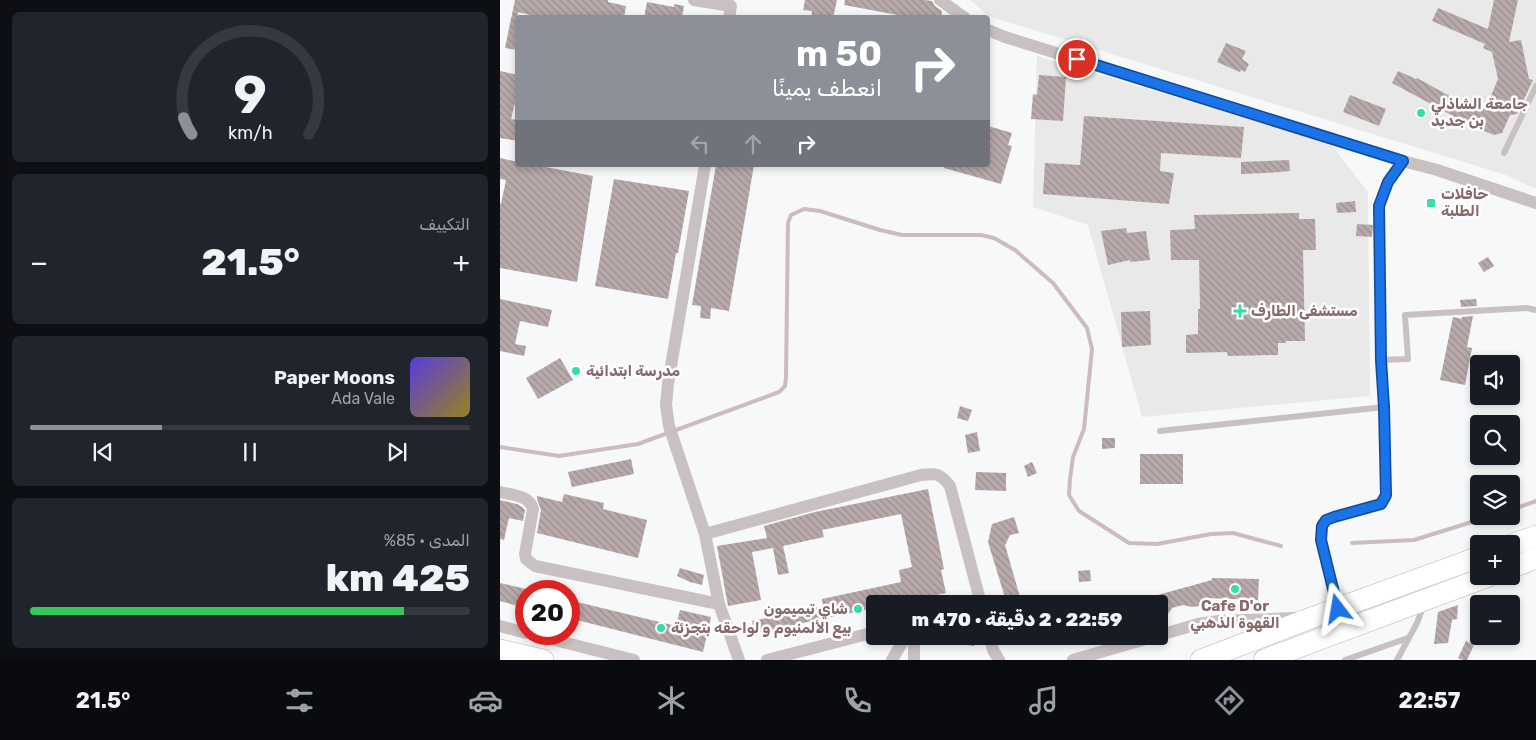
<!DOCTYPE html>
<html lang="ar">
<head>
<meta charset="utf-8">
<style>
	body { margin:0; font-family:Rubik,Vazirmatn,sans-serif; background:#20242c; color:#f1f3f6; direction:rtl; height:100vh; display:flex; flex-direction:column; font-size:19px; white-space:nowrap }
	* { box-sizing:border-box; margin:0 }
	p { font-size:16px; color:#9ea1a6 }
	.icon { flex:none; width:28px; height:28px; fill:none; stroke:currentColor; stroke-width:2; stroke-linecap:round; stroke-linejoin:round }
	.map { position:relative; flex:1; overflow:hidden; direction:ltr }
	.panel { display:flex; flex-direction:column; gap:12px; padding:12px; background:#0d0f14; width:500px }
	.panel>* { flex:none }
	.guide { position:absolute; left:15px; top:15px; width:475px; height:152px; border-radius:5px; box-shadow:0 2px 8px #0003; direction:rtl; background:#8c9099; color:#fff; overflow:hidden }
	.controls { position:absolute; left:970px; top:355px; display:grid; gap:10px }
	.controls a { display:grid; place-items:center; width:50px; height:50px; border-radius:5px; background:#171b24; box-shadow:0 2px 8px #0003; font-size:25px }
	.speed { position:absolute; left:15px; top:580px; display:flex; gap:10px; font-size:25px; font-weight:700; text-align:center }
	.speed>* { display:grid; place-content:center; width:65px; height:65px; border-radius:50%; background:#171b24; box-shadow:0 2px 8px #0003; line-height:1 }
	.speed .limit { border:8px solid #d22; background:#fff; color:#111 }
	.pin { position:absolute; display:grid; place-items:center; width:42px; height:42px; color:#fff; margin:-21px; border:2px solid #fff; border-radius:50%; box-shadow:0 1px 5px #0007 }
	.me { position:absolute; width:55px; margin:-28px; rotate:346deg; stroke-linejoin:round; filter:drop-shadow(0 0 4px #0008) }
	.turn { display:flex; align-items:center; gap:18px; height:105px; padding:0 25px; font-size:22px }
	.turn .icon { width:65px; height:65px; stroke-width:2.5 }
	.turn b { display:block; font-size:35px; line-height:42px }
	.lanes { display:flex; align-items:center; height:48px; padding:0 25px; background:#0003; justify-content:center; gap:25px; direction:ltr }
	.lanes .off { opacity:.35 }
	.big { font-size:38px; font-weight:800; line-height:1.1 }
	.panel .tile { flex:1; display:flex; flex-direction:column; justify-content:center; gap:8px; min-width:0; padding:0 18px; border-radius:8px; background:#20242c }
	.panel .dial { align-items:center; gap:0 }
	.dial svg { height:130px; overflow:visible; fill:none; stroke:#363941; stroke-width:7; stroke-linecap:round; text-anchor:middle }
	.dial text { fill:#f1f3f6; stroke:none }
	.song { display:flex; align-items:center; gap:15px }
	.cover { width:60px; height:60px; border-radius:8px; background:linear-gradient(135deg,hsl(250 70% 55%),hsl(50 70% 35%)) }
	.played { height:5px; border-radius:2px; background:linear-gradient(90deg,#8c9099 30%,#363941 30%) }
	.keys { display:flex; justify-content:space-around; direction:ltr }
	.heat { display:flex; justify-content:space-between; align-items:center; font-size:28px; direction:ltr }
	.charge { height:8px; border-radius:4px; background:linear-gradient(90deg,#34c759 85%,#363941 0) }
	.trip { position:absolute; left:366px; top:595px; width:302px; height:50px; border-radius:5px; background:#171b24; box-shadow:0 2px 8px #0003; font-weight:800; line-height:50px; text-align:center; direction:rtl }
	.dock { display:flex; height:80px; justify-content:space-around; align-items:center; background:#090b0e; color:#9ea1a6 }
	.dock .icon { width:35px; height:35px }
	.dock .current { color:#8c9099 }
	.dock b { font-size:22px; color:#f1f3f6 }
	main { display:flex; flex:1; min-height:0 }
	.map>svg:first-child { display:block }
	.built { fill:#eae9ea }
	.lines { fill:none; stroke-linecap:round; stroke-linejoin:round }
	.stream { stroke:#ccbcc1; stroke-width:4 }
	.building { fill:url(#building-back-hatch) }
	.trunk-casing { stroke:#bcb4b5; stroke-width:22 }
	.service { stroke:#c9c0c1; stroke-width:6 }
	.minor { stroke:#c9c0c1; stroke-width:12 }
	.trunk { stroke:#fff; stroke-width:21 }
	.route-casing { stroke:#114b97; stroke-width:12 }
	.route { stroke:#1a73e8; stroke-width:9 }
	.poi-dot { fill:#33ddac; stroke:#fff; stroke-width:2 }
	.labels { text-anchor:middle; dominant-baseline:central; stroke-width:5; stroke-linejoin:round; paint-order:stroke }
	.poi-label { font-size:15px; font-weight:bold; fill:#87696c; stroke:#fff; text-anchor:start }
</style>
</head>
<body>
<main>
<div class="map">
<svg width="1036" height="660" viewBox="0 0 1036 660">
	<defs>
		<pattern id="building-back-hatch" width="6" height="6" patternUnits="userSpaceOnUse" patternTransform="scale(1.25)"><rect width="6" height="6" fill="#b8a9ab"/><path d="M-1 5l2 2M0 0l6 6M5-1l2 2" fill="none" stroke="#9b8e8f"/></pattern>
	</defs>
	<rect width="100%" height="100%" fill="#f7f8f9"/>
	<g class="built">
		<path d="M470,0h566v189l-30,-14 -518,-159z"/>
		<path d="M537,56l293,87 38,49 2,204 -228,21 -54,-192 -55,-18z"/>
	</g>
	<g class="lines">
		<g class="stream">
			<path d="M0,447l59,9 79,-12 141,-52 6,-6 1,-9 2,-154 3,-8 13,-6 16,2 60,19 22,5h79l13,3 21,12 38,33 34,45 5,21 -8,80 -11,28 -3,22 -1,16 10,16 50,32 28,1 54,-10 22,-1 48,13"/>
			<path d="M1011,510l25,-9"/>
			<path d="M852,543l62,-3 77,-24"/>
		</g>
	</g>
	<g class="building">
		<path d="M15,0h93v2l18,4 -2,12h-80l-26,-6v38l-13,-2z"/>
		<path d="M305,0h32l-4,18h-22l1,-7 -9,-1z"/>
		<path d="M345,0h79l8,1 3,5 7,5 -1,7h-27l-70,-13z"/>
		<path d="M994,0h24l-9,42 12,-2 8,39 4,1 -16,34 -7,1 -8,18 -8,2 -26,-11 -76,-41 6,-12 18,8 1,-1 58,32 11,-2 12,-29 -6,-27 -9,-4 2,-4 -53,-23 6,-13 50,21z"/>
		<path d="M147,2l27,5v-3l10,2 -2,12h-38z"/>
		<path d="M726,43l20,8 -4,8 7,5 -4,8 -4,-2 -1,2 -23,-10z"/>
		<path d="M0,71l18,4v15l-7,29 7,1v21l-18,-3z"/>
		<path d="M539,75l27,2 -3,44 -32,-2 2,-25 4,1z"/>
		<path d="M850,95l36,14 -7,17 -36,-14z"/>
		<path d="M584,116l160,11 -3,31 -80,-5 -1,18 14,2 -5,31 -126,-10 2,-31 35,2z"/>
		<path d="M488,126l24,7 -4,12 4,1 -11,38 -57,-16v-3h44z"/>
		<path d="M0,158l18,4v3h17l58,11 -16,106 -77,-14v-64h1l5,-24 -6,-1z"/>
		<path d="M789,160l1,11 -24,2 -25,1v-12z"/>
		<path d="M216,165h38l-25,146 -18,-3 -1,11 -10,-1 1,-12 -9,-1z"/>
		<path d="M114,179l75,12 -11,62h-2l-8,46 -73,-13z"/>
		<path d="M855,201l1,11 -19,1 -1,-10z"/>
		<path d="M799,213v6h16l1,31h-13l2,91h-20l1,2h-8v12l-50,1 -1,-4 -41,1v-18l12,-1v-25h2l-1,-49h-28l-1,-30 25,-1 -1,-14z"/>
		<path d="M857,224l16,1 -1,12 -16,-1z"/>
		<path d="M626,228l1,5 19,-2 4,29 -20,2v-2l-22,5 -7,-34z"/>
		<path d="M988,257l6,9 -10,6 -6,-9z"/>
		<path d="M0,299l52,11 -4,17 -28,-6 -5,23 11,2 -2,10 -24,-5z"/>
		<path d="M976,299l1,7 -16,1 -1,-7z"/>
		<path d="M650,311l1,34 -29,2 -1,-35z"/>
		<path d="M973,316l-6,31 5,1 -7,37 -25,-5 13,-63 9,2v-2z"/>
		<path d="M60,358l13,22 -35,19 -12,-21z"/>
		<path d="M460,406l12,4 -4,11 -11,-3z"/>
		<path d="M477,432l3,19 -12,2 -3,-18z"/>
		<path d="M602,438h13v10l-13,1z"/>
		<rect x="640" y="454" width="43" height="30"/>
		<path d="M131,459l3,15 -62,13 -4,-15z"/>
		<path d="M532,462l5,11 -9,4 -4,-11z"/>
		<path d="M476,472l30,1v18l-31,-1z"/>
		<path d="M428,489l16,80 -3,1 5,23 -51,11h-20v4l-120,25 -3,-12 71,-15 -1,-7 79,-17 -2,-12 13,-3 -11,-53 -79,16 2,7 -41,9 6,27 -11,2 -5,-27 -21,4 9,48 -33,6 -11,-60 50,-8 -3,-12 51,-14z"/>
		<path d="M64,494l40,9 -1,6 44,11 -9,38 -101,-25 4,-23 -4,-11v-3l25,6z"/>
		<path d="M0,500l17,4 5,3 3,3 -2,11 -14,-3 -5,22 -4,-1z"/>
		<path d="M514,517l5,16 -9,2 -5,10 17,59h-15l-19,-62 4,-18z"/>
		<path d="M180,568l24,7 -2,10 -12,-3 -13,-6z"/>
		<path d="M590,570l1,11 -12,1 -1,-11z"/>
		<path d="M712,578l47,1 -1,21 -52,-2 -6,8 -8,1 -9,-2 -11,3 -4,6 -8,3v-13h-24v-3l76,-21z"/>
		<path d="M0,583l26,6v19l-26,-7z"/>
		<path d="M69,600l107,26 4,-16 31,7 -8,35 -134,-34z"/>
		<path d="M958,605l-1,14 -5,1 -4,23 -14,1 4,-32z"/>
		<path d="M446,636h30l-2,10 -29,-4z"/>
		<path d="M966,641l8,4 -7,15h-4l-5,-2z"/>
	</g>
	<g class="lines">
		<g class="trunk-casing">
			<g id="trunk">
				<path d="M1011,545l25,-9"/>
				<path d="M1011,568l25,-10"/>
				<path d="M0,650l43,10"/>
				<path d="M701,660l110,-42 168,-61"/>
				<path d="M764,660l225,-84"/>
			</g>
		</g>
		<g class="service">
			<path d="M1004,153l32,-67"/>
			<path d="M881,360l27,-1 -3,-44 122,-7 9,2"/>
			<path d="M660,431l224,-24"/>
			<path d="M837,605l-16,-65 1,-14 4,-6 8,-3 47,-13 5,-9 -2,-88 -3,-47 -2,-154 9,-24 15,-21"/>
			<path d="M845,660l63,-22"/>
			<path d="M897,660l20,-37 7,-18"/>
		</g>
		<g class="minor">
			<path d="M194,0l37,6 -2,12"/>
			<path d="M440,0l25,18"/>
			<path d="M488,30l17,7 398,124 34,9 99,33"/>
			<path d="M205,165l-37,219 -2,21 3,21 36,108 14,70 20,56"/>
			<path d="M0,492c12,3 29,3 33,17l-8,45 1,5 9,7 184,38"/>
			<path d="M205,534l216,-59c15,-2 19,-2 29,11l31,118"/>
			<path d="M0,626l26,7"/>
			<path d="M31,634l103,26"/>
			<path d="M660,635l38,-11 21,-3 77,-3"/>
			<path d="M414,636v24"/>
			<path d="M490,636l3,14 6,10"/>
			<path d="M267,660l108,-28"/>
			<path d="M392,660l14,-24"/>
			<path d="M573,660l83,-24"/>
		</g>
		<use href="#trunk" class="trunk"/>
	</g>
	<g class="lines">
		<g class="route-casing">
			<path id="route" d="M577,59l326,102 -15,21 -9,24 2,154 3,47 2,88 -5,9 -47,13 -8,3 -4,6 -1,14 17,69"/>
		</g>
		<use href="#route" class="route"/>
	</g>
	<g class="poi-dot">
		<circle cx="921" cy="113" r="5"/>
		<rect x="926" y="198" width="10" height="10" rx="2.5"/>
		<path d="M737.5 303.5h5v5h5v5h-5v5h-5v-5h-5v-5h5z"/>
		<circle cx="76" cy="371" r="5"/>
		<circle cx="735" cy="589" r="5"/>
		<circle cx="358" cy="609" r="5"/>
		<circle cx="161" cy="628" r="5"/>
	</g>
	<g class="labels">
		<g class="poi-label">
			<text x="931" y="104">جامعة الشاذلي<tspan x="931" dy="17">بن جديد</tspan></text>
			<text x="941" y="194">حافلات<tspan x="941" dy="17">الطلبة</tspan></text>
			<text x="751" y="311">مستشفى الطارف</text>
			<text x="86" y="371">مدرسة ابتدائية</text>
			<text x="735" y="606" text-anchor="middle">Cafe D'or<tspan x="735" dy="17">القهوة الذهبي</tspan></text>
			<text x="348" y="609" text-anchor="end">شاي تيميمون</text>
			<text x="171" y="628">بيع الألمنيوم و لواحقه بتجزئة</text>
		</g>
	</g>
</svg>
<div class="controls">
<a><svg class="icon" aria-label="sound" viewBox="0 0 24 24"><path d="M4 9h4l5-4v14l-5-4H4zM17 9q2 3 0 6"/></svg></a>
<a><svg class="icon" aria-label="search" viewBox="0 0 24 24"><circle cx="10" cy="10" r="6"/><path d="M15 15l6 6"/></svg></a>
<a><svg class="icon" aria-label="layers" viewBox="0 0 24 24"><path d="M12 4l9 5-9 5-9-5zM3 14l9 5 9-5"/></svg></a>
<a>+</a>
<a>−</a>
</div>
<div class="speed"><div class="limit">20</div></div>
<div class="pin" style="left:577px;top:59px;background:#d93025"><svg class="icon" aria-label="arrive" viewBox="0 0 24 24"><path d="M6 21V4h12l-3 4 3 4H6"/></svg></div>
<svg class="me" style="left:838px;top:609px" viewBox="-20 -20 40 40"><path d="M0-17L14 15 0 8-14 15z" fill="#1a73e8" stroke="#fff" stroke-width="4"/></svg>
<div class="trip">22:59 · 2 دقيقة · 470 m</div>
<div class="guide">
<div class="turn"><svg class="icon" aria-label="right" viewBox="0 0 24 24"><path d="M7 20v-9h11M14 6l5 5-5 5"/></svg><div><b>50 m</b>انعطف يمينًا</div></div>
<div class="lanes"><svg class="icon off" aria-label="left" viewBox="0 0 24 24"><path d="M17 20v-9H6M10 6l-5 5 5 5"/></svg><svg class="icon off" aria-label="ahead" viewBox="0 0 24 24"><path d="M12 20V5M6 11l6-6 6 6"/></svg><svg class="icon" aria-label="right" viewBox="0 0 24 24"><path d="M7 20v-9h11M14 6l5 5-5 5"/></svg></div>
</div>
</div>
<section class="panel">
<div class="tile dial"><svg viewBox="0 0 100 80">
<path d="M14 69A42 42 0 1 1 86 69"/>
<path d="M14 69A42 42 0 0 1 9 59" stroke="#8c9099"/>
<text x="50" y="56" font-size="32" font-weight="700">9</text>
<text x="50" y="72" font-size="11">km/h</text>
</svg></div>
<div class="tile"><p>التكييف</p>
<div class="heat"><a>−</a><b class="big">21.5°</b><a>+</a></div>
</div>
<div class="tile">
<div class="song"><i class="cover"></i><div><b>Paper Moons</b><p>Ada Vale</p></div></div>
<div class="played"></div>
<div class="keys"><svg class="icon" aria-label="previous" viewBox="0 0 24 24"><path d="M18 5L8 12l10 7zM5 5v14"/></svg><svg class="icon" aria-label="pause" viewBox="0 0 24 24"><path d="M8 5v14M16 5v14"/></svg><svg class="icon" aria-label="next" viewBox="0 0 24 24"><path d="M6 5l10 7-10 7zM19 5v14"/></svg></div>
</div>
<div class="tile"><p>المدى · 85%</p><b class="big">425 km</b><div class="charge"></div></div>
</section>
</main>
<nav class="dock">
<b>22:57</b>
<svg class="icon current" aria-label="directions" viewBox="0 0 24 24"><path d="M12 3l9 9-9 9-9-9zM9 14v-3h6M13 9l2 2-2 2"/></svg>
<svg class="icon" aria-label="music" viewBox="0 0 24 24"><path d="M9 18V5l10-2v13"/><circle cx="6" cy="18" r="3"/><circle cx="16" cy="16" r="3"/></svg>
<svg class="icon" aria-label="phone" viewBox="0 0 24 24"><path d="M5 4h4l2 5-3 2q2 4 5 5l2-3 5 2v4C11 20 4 13 5 4z"/></svg>
<svg class="icon" aria-label="climate" viewBox="0 0 24 24"><path d="M12 3v18M4 7l16 10M4 17L20 7"/></svg>
<svg class="icon" aria-label="car" viewBox="0 0 24 24"><path d="M5 17H2v-5l4-1 3-4h7l3 4 3 1v5h-3M9 17h6M6 11h13"/><circle cx="7" cy="17" r="2"/><circle cx="17" cy="17" r="2"/></svg>
<svg class="icon" aria-label="filters" viewBox="0 0 24 24"><path d="M4 7h16M4 17h16"/><circle cx="9" cy="7" r="2"/><circle cx="15" cy="17" r="2"/></svg>
<b>21.5°</b>
</nav>
</body>
</html>
